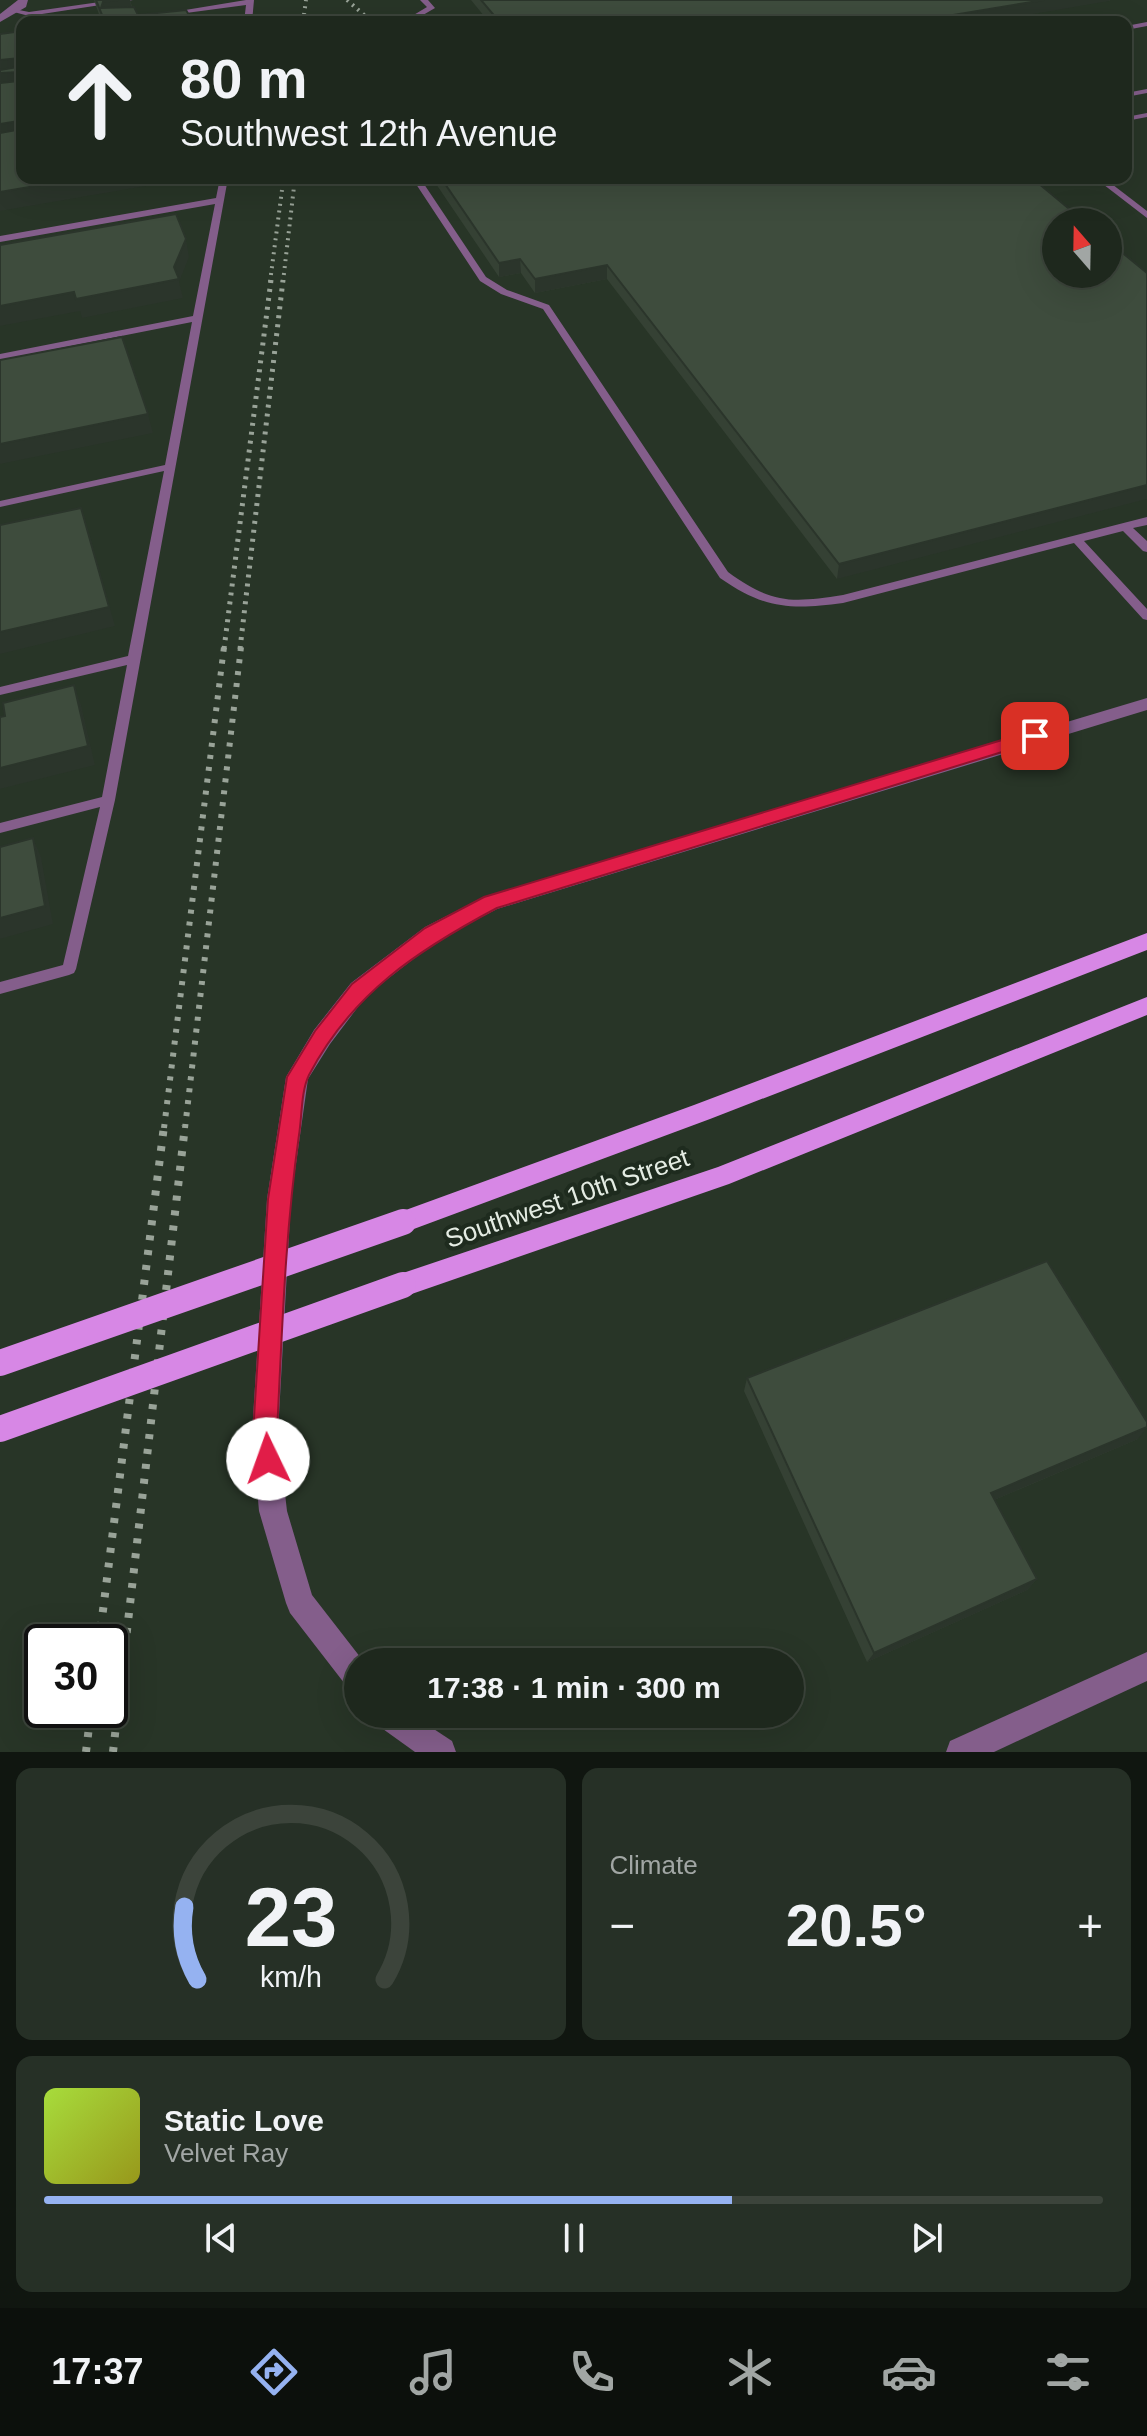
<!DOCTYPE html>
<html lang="en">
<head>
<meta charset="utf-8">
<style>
	body { margin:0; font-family:Arial,sans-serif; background:#263026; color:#f1f3f6; height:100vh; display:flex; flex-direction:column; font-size:30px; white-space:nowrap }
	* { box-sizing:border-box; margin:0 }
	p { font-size:26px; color:#a1a6a4 }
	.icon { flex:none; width:44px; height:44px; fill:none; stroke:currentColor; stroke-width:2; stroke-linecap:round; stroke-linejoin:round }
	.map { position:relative; height:1752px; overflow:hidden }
	.drawer { display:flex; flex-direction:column; gap:16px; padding:16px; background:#101610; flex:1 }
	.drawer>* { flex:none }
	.top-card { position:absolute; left:16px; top:16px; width:1116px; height:168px; border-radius:16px; box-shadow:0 8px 32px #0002,0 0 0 2px #3c443b; background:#1e281d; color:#f1f3f6; overflow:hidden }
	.needle { width:52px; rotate:340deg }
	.buttons { position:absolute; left:1042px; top:208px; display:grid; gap:16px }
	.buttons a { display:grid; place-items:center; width:80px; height:80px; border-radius:50%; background:#1e281d; box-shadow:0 8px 32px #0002,0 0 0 2px #3c443b; font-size:40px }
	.speed { position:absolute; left:24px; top:1624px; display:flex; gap:16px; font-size:40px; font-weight:700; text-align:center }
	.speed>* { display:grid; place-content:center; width:104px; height:104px; border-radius:50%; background:#1e281d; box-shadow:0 8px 32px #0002,0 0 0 2px #3c443b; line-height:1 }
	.speed .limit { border:4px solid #111; border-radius:12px; background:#fff; color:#111 }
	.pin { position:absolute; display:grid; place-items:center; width:68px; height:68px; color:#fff; margin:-34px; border-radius:16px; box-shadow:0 4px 12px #0006 }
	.me { position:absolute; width:88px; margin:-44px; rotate:357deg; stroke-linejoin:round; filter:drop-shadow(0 0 6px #0008) }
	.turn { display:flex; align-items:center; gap:28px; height:168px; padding:0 32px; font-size:36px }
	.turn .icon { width:104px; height:104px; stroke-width:2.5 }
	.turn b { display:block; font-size:56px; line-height:68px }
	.big { font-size:60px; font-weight:700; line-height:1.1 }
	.drawer .tile { flex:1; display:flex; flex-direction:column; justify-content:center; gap:12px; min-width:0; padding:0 28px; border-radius:16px; background:#263026 }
	.drawer .dial { align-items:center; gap:0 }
	.dial svg { height:208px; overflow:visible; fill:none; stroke:#3c443b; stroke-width:7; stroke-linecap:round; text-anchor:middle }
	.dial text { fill:#f1f3f6; stroke:none }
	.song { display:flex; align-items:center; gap:24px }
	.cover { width:96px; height:96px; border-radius:12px; background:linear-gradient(135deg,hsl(80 70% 55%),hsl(60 70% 35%)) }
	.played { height:8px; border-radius:4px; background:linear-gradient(90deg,#95b2f1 65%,#3c443b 65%) }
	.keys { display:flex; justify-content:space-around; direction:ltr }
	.heat { display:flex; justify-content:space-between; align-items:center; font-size:44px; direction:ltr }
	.drawer .tiles { flex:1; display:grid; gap:16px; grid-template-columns:1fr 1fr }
	.tile:last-child { grid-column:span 2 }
	.trip { position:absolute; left:344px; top:1648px; width:460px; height:80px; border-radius:40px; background:#1e281d; box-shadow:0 8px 32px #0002,0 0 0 2px #3c443b; font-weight:700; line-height:80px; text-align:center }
	.tab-bar { display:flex; height:128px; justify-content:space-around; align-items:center; background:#0c100c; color:#a1a6a4 }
	.tab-bar .icon { width:56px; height:56px }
	.tab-bar .active { color:#95b2f1 }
	.tab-bar b { font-size:36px; color:#f1f3f6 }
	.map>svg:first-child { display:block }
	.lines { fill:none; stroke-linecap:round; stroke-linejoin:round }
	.lane { fill:#845e8b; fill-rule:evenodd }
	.street { fill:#845e8b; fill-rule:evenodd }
	.primary { fill:#d787e5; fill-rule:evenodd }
	.rail-far3 { stroke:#99a398; stroke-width:4; stroke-dasharray:2 5; stroke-linecap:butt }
	.rail-far2 { stroke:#99a398; stroke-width:5; stroke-dasharray:3 6; stroke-linecap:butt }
	.rail-far1 { stroke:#99a398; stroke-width:6; stroke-dasharray:4 8; stroke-linecap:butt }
	.rail { stroke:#99a398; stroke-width:8; stroke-dasharray:5 10; stroke-linecap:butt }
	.primary-bridge { stroke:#d787e5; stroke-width:26 }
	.wall { fill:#354134 }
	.shaded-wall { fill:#2b352b }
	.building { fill:#3e4c3d; stroke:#2b352b; stroke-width:2 }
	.route { fill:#e11d48; stroke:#92132f; stroke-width:2 }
	.labels { text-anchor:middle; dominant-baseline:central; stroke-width:8; stroke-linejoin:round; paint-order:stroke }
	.street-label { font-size:26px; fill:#e4ece3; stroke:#1e2b1e }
</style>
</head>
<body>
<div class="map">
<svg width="1147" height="1752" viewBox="0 0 1147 1752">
	<rect width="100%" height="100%" fill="#283527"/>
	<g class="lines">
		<g class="lane">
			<path d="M114,0h19l-104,16 -19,-5 4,-2 15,3z"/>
			<path d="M246,0h8l-2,22h-8l2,-17 -75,10 -4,-2z"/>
			<path d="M420,0h8l7,8 -24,14h-9l25,-15z"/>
			<path d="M1147,22v4l-21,4v-4z"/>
			<path d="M1147,89v4l-21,4v-4z"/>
			<path d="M1147,113v4l-21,4v-4z"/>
			<path d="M220,178h8l-113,622 -39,169 -2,4 -5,2 -69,19v-12l63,-17 37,-158 -100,26v-10l102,-26 25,-132 -127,30v-8l128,-31 36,-185 -164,36v-6l165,-36 27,-143 -192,38v-6l193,-38 22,-112 -215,38v-6l216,-38z"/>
			<path d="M412,178h8l66,99 21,13 42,15 179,267c44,32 63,31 115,23l304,-78v8l-14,3 14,13v11l-4,-1 -20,-20 -39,10 63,68v11l-4,-1 -69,-76 -231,60c-52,7 -79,6 -123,-25l-177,-269 -42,-15 -21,-13z"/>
			<path d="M1095,178h9l43,33v7z"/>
		</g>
		<g class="street">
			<path d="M18,0h10l-2,7 -26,15v-8z"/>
			<path d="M1147,698v12l-650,199 -58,30 -72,56 -37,49 -22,35 -17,120 -13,234 9,78 25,84 52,67h-6v30l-10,-4 -58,-75 -4,-10 -27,-92 -7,-78 15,-234 19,-122 28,-47 37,-47 74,-56 59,-30z"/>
			<path d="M1147,1652v29l-153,71h-48l4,-11z"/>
			<path d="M371,1714h40l41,27 4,11h-41l-39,-28z"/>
		</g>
		<g class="primary">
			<path d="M1147,933v17l-437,169 -307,114 -8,-3 -4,-8 4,-8 8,-3 291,-106z"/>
			<path d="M1147,997v18l-418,169 -326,113 -9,-4 -3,-8 3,-8 9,-4 315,-106z"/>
		</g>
		<g class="rail-far3">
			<path d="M347,0l25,22"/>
			<path d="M303,22l3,-22"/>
			<path d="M270,282l12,-92"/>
			<path d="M283,282l12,-104"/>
		</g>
		<g class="rail-far2">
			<path d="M224,649l47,-369"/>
			<path d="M240,649l43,-369"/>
		</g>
		<g class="rail-far1">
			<path d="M164,1128l60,-481"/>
			<path d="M185,1128l56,-481"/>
		</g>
		<g class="rail">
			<path d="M99,1642l65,-516"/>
			<path d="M86,1752l5,-42"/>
			<path d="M113,1752l72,-626"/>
		</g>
		<g class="primary-bridge">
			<path d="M0,1363l403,-141"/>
			<path d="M0,1429l403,-144"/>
		</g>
	</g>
	<g class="wall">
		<path d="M94,0h36l2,7 6,8 -37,5z"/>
		<path d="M471,0h639l-1,1 -620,21z"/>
		<path d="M432,178h600l-195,401 -230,-300 -72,14 -14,-20 -22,4z"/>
		<path d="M747,1378l391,61 -144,61 43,79 -10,11 -160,72 -123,-271z"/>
	</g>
	<g class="shaded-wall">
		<path d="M118,0h12l3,15 -32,-7 2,-6z"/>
		<path d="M1044,0h66l-1,1 -123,21h-75z"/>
		<path d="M19,58l3,24 -22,9v-31z"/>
		<path d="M19,121l3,11 -22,10v-18z"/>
		<path d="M82,178h110l-192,33v-19z"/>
		<path d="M186,239l3,18 -10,25 4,16 -101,20 -2,-7 -80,15v-20l174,-39z"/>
		<path d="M520,259l1,14 -22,4v-14z"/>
		<path d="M607,265v14l-72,14v-14z"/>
		<path d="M148,414l5,19 -153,31v-20z"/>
		<path d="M1147,485v14l-310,80 2,-15z"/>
		<path d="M81,508l34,118 -115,28v-22z"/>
		<path d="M74,685l7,20 14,60 -95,24v-21z"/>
		<path d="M33,838l8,19 12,67 -53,15v-21z"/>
		<path d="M1147,1427l-9,12 -156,66 9,-12z"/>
		<path d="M1037,1579l-10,11 -160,72 7,-9z"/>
	</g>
	<g class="building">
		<path d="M96,0h22l-15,2 -2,6 33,-1 4,8 48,-5 7,12h-104l15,-2z"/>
		<path d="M481,0h563l-133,22h-425l12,-2z"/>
		<path d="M22,31v147h60l-82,14v-59l17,-3 2,-9 -19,3v-41l18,-2 1,-9 -19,1v-3l18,-3 1,-9 -19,2v-26z"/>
		<path d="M441,178h591l53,44h-29v52h52v-33l39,32v212l-308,79 -232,-299 -72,14 -15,-20 -21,4z"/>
		<path d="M176,214l10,25 -12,28 5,12 -103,20 -2,-7 -74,14v-61z"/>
		<path d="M122,337l26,77 -148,30v-84z"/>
		<path d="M81,508l28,99 -109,25v-107z"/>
		<path d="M74,685l14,61 -88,22v-51l5,-1 -2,-13z"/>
		<path d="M33,838l12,68 -45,12v-71z"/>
		<path d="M1047,1261l100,161v5l-156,66 46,86 -163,74 -127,-275z"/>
	</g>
	<path class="route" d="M1035,730l6,1 2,5 -2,4 -544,168c-79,42 -145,85 -188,167 -8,16 -7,42 -10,60 -14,99 -17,198 -22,298l3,26 -4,8 -8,4 -9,-4 -6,-34 15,-234 19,-122 28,-46 37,-47 73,-56 59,-31z"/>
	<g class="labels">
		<g class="street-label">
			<text transform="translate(567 1198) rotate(-19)">Southwest 10th Street</text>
		</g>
	</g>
</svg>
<div class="buttons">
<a><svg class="needle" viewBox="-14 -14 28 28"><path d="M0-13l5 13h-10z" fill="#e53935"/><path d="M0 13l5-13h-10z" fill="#a1a6a4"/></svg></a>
</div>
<div class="speed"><div class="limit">30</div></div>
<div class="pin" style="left:1035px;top:736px;background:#d93025"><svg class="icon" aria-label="arrive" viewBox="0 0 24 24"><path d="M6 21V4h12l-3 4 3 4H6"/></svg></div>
<svg class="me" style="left:268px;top:1459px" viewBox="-20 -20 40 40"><circle r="19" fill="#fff"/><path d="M0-13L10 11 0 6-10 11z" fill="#e11d48"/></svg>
<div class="trip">17:38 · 1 min · 300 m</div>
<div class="top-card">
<div class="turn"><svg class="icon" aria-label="ahead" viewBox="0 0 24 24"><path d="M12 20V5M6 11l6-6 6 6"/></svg><div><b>80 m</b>Southwest 12th Avenue</div></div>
</div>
</div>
<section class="drawer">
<div class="tiles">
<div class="tile dial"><svg viewBox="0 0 100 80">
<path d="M14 69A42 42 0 1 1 86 69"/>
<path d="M14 69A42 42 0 0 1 9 41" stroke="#95b2f1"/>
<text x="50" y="56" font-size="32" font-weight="700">23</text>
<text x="50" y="72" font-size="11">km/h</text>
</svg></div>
<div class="tile"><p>Climate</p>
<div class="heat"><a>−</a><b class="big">20.5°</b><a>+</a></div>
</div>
<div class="tile">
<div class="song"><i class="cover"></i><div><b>Static Love</b><p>Velvet Ray</p></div></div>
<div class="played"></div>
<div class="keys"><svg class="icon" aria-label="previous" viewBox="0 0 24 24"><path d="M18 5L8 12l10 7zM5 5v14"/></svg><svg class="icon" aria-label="pause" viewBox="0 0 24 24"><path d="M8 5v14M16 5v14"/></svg><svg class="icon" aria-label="next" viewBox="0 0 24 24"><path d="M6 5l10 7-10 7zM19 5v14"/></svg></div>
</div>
</div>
</section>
<nav class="tab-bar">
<b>17:37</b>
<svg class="icon active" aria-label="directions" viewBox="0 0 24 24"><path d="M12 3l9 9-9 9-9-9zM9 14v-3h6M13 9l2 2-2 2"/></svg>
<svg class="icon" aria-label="music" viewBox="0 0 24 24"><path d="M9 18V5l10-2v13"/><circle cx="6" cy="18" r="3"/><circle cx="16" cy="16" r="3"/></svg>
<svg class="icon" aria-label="phone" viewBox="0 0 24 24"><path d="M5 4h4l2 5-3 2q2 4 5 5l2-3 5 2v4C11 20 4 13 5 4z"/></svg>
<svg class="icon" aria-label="climate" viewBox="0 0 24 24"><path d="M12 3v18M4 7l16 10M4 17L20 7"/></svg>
<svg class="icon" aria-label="car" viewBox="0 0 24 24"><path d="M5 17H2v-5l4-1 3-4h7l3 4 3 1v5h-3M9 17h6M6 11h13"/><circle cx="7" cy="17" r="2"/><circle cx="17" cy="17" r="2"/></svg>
<svg class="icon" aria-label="filters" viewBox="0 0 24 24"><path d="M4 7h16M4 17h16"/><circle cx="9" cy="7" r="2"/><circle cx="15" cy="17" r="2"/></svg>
</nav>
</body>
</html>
